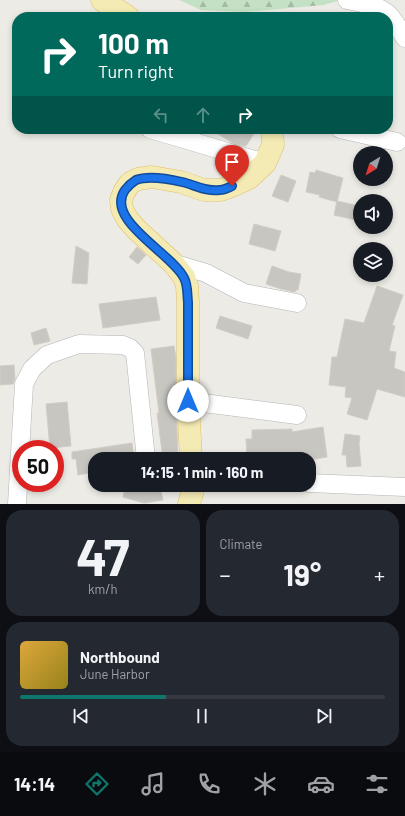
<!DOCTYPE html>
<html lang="en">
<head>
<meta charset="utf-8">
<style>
	body { margin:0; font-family:Barlow,sans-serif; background:#242831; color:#f1f3f6; height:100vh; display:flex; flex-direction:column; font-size:15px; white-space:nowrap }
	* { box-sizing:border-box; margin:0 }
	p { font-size:13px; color:#9ea1a6 }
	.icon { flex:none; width:22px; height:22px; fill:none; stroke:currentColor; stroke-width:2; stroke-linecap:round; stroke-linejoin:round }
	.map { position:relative; height:504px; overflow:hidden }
	.drawer { display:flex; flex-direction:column; gap:6px; padding:6px; background:#0d0f14; flex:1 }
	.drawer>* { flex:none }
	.banner { position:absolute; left:12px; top:12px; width:381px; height:122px; border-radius:16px; box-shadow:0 2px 6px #0003; background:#00695c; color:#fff; overflow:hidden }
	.needle { width:26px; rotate:218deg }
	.fabs { position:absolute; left:353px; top:146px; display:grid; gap:8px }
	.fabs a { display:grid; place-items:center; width:40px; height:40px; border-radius:50%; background:#171b24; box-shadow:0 2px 6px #0003; font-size:20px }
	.speed { position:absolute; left:12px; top:440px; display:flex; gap:8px; font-size:20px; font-weight:700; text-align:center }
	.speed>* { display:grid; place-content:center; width:52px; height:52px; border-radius:50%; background:#171b24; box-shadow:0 2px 6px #0003; line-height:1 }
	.speed .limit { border:6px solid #d22; background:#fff; color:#111 }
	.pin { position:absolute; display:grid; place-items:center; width:34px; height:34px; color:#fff; margin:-41px -17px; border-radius:50% 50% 50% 0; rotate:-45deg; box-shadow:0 0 4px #0007 }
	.pin .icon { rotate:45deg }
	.me { position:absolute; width:44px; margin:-22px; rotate:0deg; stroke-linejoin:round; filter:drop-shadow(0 0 3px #0008) }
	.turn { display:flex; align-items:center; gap:14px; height:84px; padding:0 20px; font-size:18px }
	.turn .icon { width:52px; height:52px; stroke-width:2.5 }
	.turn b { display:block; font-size:28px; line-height:34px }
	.lanes { display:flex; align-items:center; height:38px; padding:0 20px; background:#0003; justify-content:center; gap:20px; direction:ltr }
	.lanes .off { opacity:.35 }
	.big { font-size:30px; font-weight:700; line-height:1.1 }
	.drawer .card { flex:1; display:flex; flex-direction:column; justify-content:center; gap:6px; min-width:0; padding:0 14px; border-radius:16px; background:#242831 }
	.drawer .dial { align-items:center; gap:0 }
	.dial b { font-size:52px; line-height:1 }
	.song { display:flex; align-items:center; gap:12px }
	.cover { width:48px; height:48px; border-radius:6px; background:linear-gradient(135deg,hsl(40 70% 55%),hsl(50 70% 35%)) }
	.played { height:4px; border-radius:2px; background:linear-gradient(90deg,#0f766e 40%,#363941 40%) }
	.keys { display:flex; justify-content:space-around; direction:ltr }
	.heat { display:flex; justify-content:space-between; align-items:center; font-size:22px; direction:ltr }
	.drawer .tiles { flex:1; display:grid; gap:6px; grid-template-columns:1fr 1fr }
	.card:last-child { grid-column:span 2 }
	.trip { position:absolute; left:88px; top:452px; width:228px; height:40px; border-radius:16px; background:#171b24; box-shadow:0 2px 6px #0003; font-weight:700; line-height:40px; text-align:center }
	.tabs { display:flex; height:64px; justify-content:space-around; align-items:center; background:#090b0e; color:#9ea1a6 }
	.tabs .icon { width:28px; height:28px }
	.tabs .selected { color:#0f766e }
	.tabs b { font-size:18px; color:#f1f3f6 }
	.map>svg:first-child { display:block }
	.forest { fill:url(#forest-firs) }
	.building { fill:#c8c6c1; stroke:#d1cdc4 }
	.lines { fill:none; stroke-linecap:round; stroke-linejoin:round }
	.minor-casing { stroke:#b2b5b8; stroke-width:19 }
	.major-casing { stroke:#dfc06c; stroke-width:23 }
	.minor { stroke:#fff; stroke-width:18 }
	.major { stroke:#f4eab3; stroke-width:22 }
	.route-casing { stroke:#114b97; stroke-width:10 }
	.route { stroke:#1a73e8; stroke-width:7 }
</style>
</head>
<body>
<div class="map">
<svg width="405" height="504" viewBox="0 0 405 504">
	<defs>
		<pattern id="forest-firs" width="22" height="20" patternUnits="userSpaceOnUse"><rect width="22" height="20" fill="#c5e1c5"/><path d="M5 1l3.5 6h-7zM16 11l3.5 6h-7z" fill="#a3baa4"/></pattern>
	</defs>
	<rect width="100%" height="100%" fill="#edebe5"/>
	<path class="forest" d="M179,0h161l-16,5 -80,7 -43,-2z"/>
	<g class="building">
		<path d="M210,129h47l-11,17 -15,-4z"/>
		<path d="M316,170l27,8 -6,24 -18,-5 1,-2 -14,-3 4,-20 5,1z"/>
		<path d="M281,175l15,6 -8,21 -16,-6z"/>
		<path d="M337,201l23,5v15l-26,-6z"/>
		<path d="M254,224l27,7 -6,20 -26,-7z"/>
		<path d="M76,246l13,7 -2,31 -15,-1z"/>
		<path d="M137,247l9,8 -8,9 -9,-7z"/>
		<path d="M272,266l17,6 12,2 -3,16h-2l-1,2 -14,-3 -15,-5z"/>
		<path d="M377,286l26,9 -11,30 3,1 -6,25 7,1 -2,16 11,4v25l-28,-8 -10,31 -20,-6 5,-16 -7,-1 1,-10 -17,-2 3,-28h5l8,-38 19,4z"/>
		<path d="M156,297l4,23 -57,8 -4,-24z"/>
		<path d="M220,316l32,10 -4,13 -32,-11z"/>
		<path d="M46,328l4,13 -16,4 -3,-12z"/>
		<path d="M174,346l2,12v43l2,58h-15l-6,-46h2l-8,-64z"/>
		<path d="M14,365l1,14 -2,5 -13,1v-19z"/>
		<path d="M67,402l4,44 -21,2 -4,-44z"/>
		<path d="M323,427l4,30 -18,3v-1h-2v-3l-60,1 -1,-18h6v-9l40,-1v3z"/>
		<path d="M345,434l15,2 -1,8 2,22 -14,1 -1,-12h-4z"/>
		<path d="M132,443l2,16h-39v13l-17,3 -2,-16h-4v-7z"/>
		<path d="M126,485h7l15,4 12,-2 3,13 -19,3 -21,-6z"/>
	</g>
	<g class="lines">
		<g class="minor-casing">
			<g id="minor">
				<path d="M347,0c15,3 34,5 44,17 5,6 9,14 14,21"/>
				<path d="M150,129l115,34"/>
				<path d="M340,129l57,13"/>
				<path d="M173,263l33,10 38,20 53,10"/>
				<path d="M188,401l109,14"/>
				<path d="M309,483l96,4"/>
				<path d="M17,504l7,-120 8,-15 15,-14 32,-11 44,1 7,3 5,5 11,106"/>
			</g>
		</g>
		<g class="major-casing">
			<g id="major">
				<path d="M102,0l26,17"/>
				<path d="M191,459l-3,-58v-99l-1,-16 -3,-9 -11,-14 -36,-33 -9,-10 -6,-11 -1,-9 3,-8 6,-9 8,-4 14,-2 29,5 23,8h17l11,-4 17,-8 16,-15 8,-18 -1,-16"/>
				<path d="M189,504l4,-14 -1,-5"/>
			</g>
		</g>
		<use href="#minor" class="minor"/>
		<use href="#major" class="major"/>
	</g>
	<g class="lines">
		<g class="route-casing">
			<path id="route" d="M188,401v-99c-1,-8 0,-17 -4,-24 -11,-24 -80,-58 -59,-88 4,-5 6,-7 11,-10 13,-5 33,-1 46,2 13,3 24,10 38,8 4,0 8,-2 12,-4"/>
		</g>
		<use href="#route" class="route"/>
	</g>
</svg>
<div class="fabs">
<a><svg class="needle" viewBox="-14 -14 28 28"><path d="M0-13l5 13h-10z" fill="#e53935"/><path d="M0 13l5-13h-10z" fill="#9ea1a6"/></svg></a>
<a><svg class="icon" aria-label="sound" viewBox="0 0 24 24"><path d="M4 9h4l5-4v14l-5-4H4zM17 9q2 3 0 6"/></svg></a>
<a><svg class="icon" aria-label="layers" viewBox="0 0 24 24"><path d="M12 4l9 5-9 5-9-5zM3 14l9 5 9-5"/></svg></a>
</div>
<div class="speed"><div class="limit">50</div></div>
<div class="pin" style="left:232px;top:186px;background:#d93025"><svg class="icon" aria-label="arrive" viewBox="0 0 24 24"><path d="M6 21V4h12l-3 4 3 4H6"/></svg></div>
<svg class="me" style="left:188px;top:401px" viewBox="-20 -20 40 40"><circle r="19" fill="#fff"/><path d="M0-13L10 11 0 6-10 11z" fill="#1a73e8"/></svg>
<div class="trip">14:15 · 1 min · 160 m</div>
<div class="banner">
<div class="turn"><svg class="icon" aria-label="right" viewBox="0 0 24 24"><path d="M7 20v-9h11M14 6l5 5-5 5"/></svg><div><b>100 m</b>Turn right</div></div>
<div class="lanes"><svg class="icon off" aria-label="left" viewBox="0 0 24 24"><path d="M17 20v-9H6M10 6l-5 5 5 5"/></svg><svg class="icon off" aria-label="ahead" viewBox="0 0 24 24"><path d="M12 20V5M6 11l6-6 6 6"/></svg><svg class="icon" aria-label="right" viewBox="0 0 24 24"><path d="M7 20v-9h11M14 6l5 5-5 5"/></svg></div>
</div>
</div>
<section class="drawer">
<div class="tiles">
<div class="card dial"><b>47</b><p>km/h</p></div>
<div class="card"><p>Climate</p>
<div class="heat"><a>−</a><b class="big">19°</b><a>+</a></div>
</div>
<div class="card">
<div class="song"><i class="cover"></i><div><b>Northbound</b><p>June Harbor</p></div></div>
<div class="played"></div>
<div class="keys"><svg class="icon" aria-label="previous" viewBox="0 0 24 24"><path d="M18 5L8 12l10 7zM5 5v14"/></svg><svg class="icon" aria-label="pause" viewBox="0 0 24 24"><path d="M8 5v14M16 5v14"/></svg><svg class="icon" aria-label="next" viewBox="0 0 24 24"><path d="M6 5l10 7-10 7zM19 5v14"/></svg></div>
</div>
</div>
</section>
<nav class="tabs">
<b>14:14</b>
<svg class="icon selected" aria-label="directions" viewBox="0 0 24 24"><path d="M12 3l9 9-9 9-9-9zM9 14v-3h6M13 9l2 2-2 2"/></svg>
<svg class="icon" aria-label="music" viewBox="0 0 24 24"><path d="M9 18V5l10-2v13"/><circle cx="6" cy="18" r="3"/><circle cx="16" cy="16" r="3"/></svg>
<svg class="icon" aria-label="phone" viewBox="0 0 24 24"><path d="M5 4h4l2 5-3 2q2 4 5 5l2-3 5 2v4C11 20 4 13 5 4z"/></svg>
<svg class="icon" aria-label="climate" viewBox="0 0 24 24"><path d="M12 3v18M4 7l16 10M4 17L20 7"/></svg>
<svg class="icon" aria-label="car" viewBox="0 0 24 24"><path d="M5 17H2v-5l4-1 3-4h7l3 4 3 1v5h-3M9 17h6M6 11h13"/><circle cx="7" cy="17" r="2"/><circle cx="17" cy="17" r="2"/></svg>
<svg class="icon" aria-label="filters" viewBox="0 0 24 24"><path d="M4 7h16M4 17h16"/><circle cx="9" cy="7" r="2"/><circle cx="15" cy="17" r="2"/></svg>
</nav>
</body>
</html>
